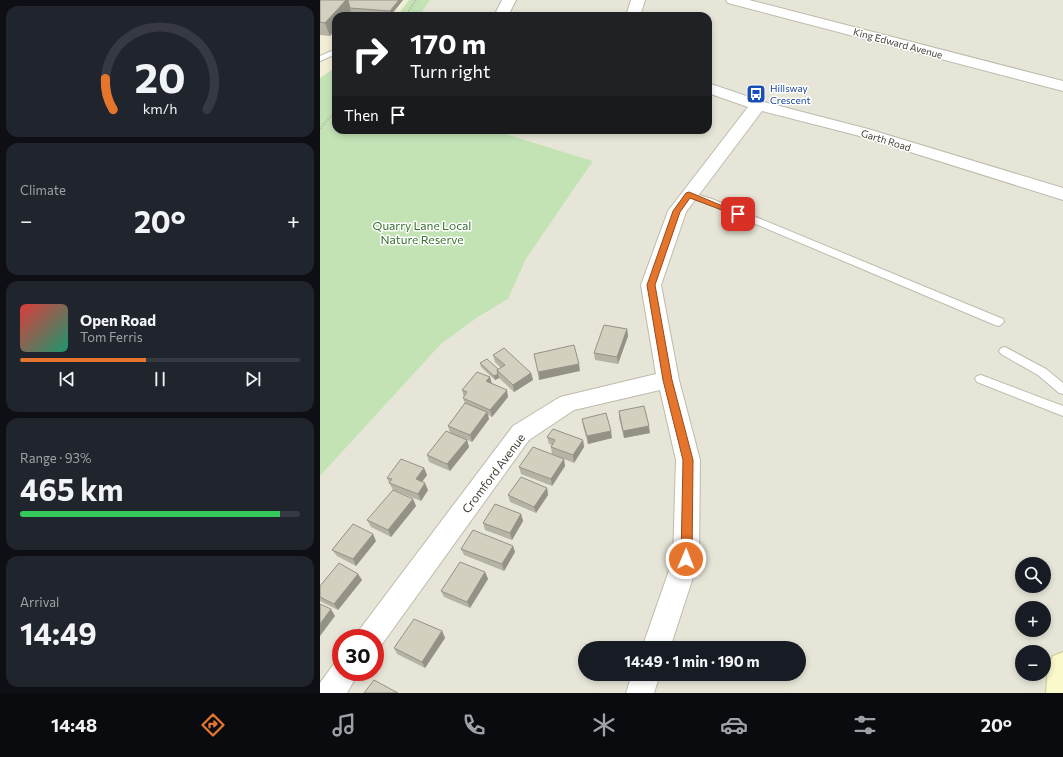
<!DOCTYPE html>
<html lang="en">
<head>
<meta charset="utf-8">
<style>
	body { margin:0; font-family:Commissioner,sans-serif; background:#20242c; color:#f1f3f6; height:100vh; display:flex; flex-direction:column; font-size:15px; white-space:nowrap }
	* { box-sizing:border-box; margin:0 }
	p { font-size:13px; color:#9ea1a6 }
	.icon { flex:none; width:22px; height:22px; fill:none; stroke:currentColor; stroke-width:2; stroke-linecap:round; stroke-linejoin:round }
	.map { position:relative; flex:1; overflow:hidden }
	.panel { display:flex; flex-direction:column; gap:6px; padding:6px; background:#0d0f14; width:320px }
	.panel>* { flex:none }
	.guide { position:absolute; left:12px; top:12px; width:380px; height:122px; border-radius:12px; box-shadow:0 2px 6px #0003; background:#202124; color:#fff; overflow:hidden }
	.controls { position:absolute; left:695px; top:557px; display:grid; gap:8px }
	.controls a { display:grid; place-items:center; width:36px; height:36px; border-radius:50%; background:#171b24; box-shadow:0 2px 6px #0003; font-size:20px }
	.speed { position:absolute; left:12px; top:629px; display:flex; gap:8px; font-size:20px; font-weight:700; text-align:center }
	.speed>* { display:grid; place-content:center; width:52px; height:52px; border-radius:50%; background:#171b24; box-shadow:0 2px 6px #0003; line-height:1 }
	.speed .limit { border:6px solid #d22; background:#fff; color:#111 }
	.pin { position:absolute; display:grid; place-items:center; width:34px; height:34px; color:#fff; margin:-17px; border-radius:8px; box-shadow:0 2px 6px #0006 }
	.me { position:absolute; width:44px; margin:-22px; rotate:1deg; stroke-linejoin:round; filter:drop-shadow(0 0 3px #0008) }
	.turn { display:flex; align-items:center; gap:14px; height:84px; padding:0 12px; font-size:18px }
	.turn .icon { width:52px; height:52px; stroke-width:2.5 }
	.turn b { display:block; font-size:28px; line-height:34px }
	.then { display:flex; align-items:center; height:38px; padding:0 12px; background:#0003; gap:8px; font-size:15px }
	.big { font-size:30px; font-weight:700; line-height:1.1 }
	.panel .tile { flex:1; display:flex; flex-direction:column; justify-content:center; gap:6px; min-width:0; padding:0 14px; border-radius:12px; background:#20242c }
	.panel .dial { align-items:center; gap:0 }
	.dial svg { height:104px; overflow:visible; fill:none; stroke:#363941; stroke-width:7; stroke-linecap:round; text-anchor:middle }
	.dial text { fill:#f1f3f6; stroke:none }
	.song { display:flex; align-items:center; gap:12px }
	.cover { width:48px; height:48px; border-radius:6px; background:linear-gradient(135deg,hsl(0 70% 55%),hsl(160 70% 35%)) }
	.played { height:4px; border-radius:2px; background:linear-gradient(90deg,#e5742c 45%,#363941 45%) }
	.keys { display:flex; justify-content:space-around; direction:ltr }
	.heat { display:flex; justify-content:space-between; align-items:center; font-size:22px; direction:ltr }
	.charge { height:6px; border-radius:3px; background:linear-gradient(90deg,#34c759 93%,#363941 0) }
	.trip { position:absolute; left:258px; top:641px; width:228px; height:40px; border-radius:20px; background:#171b24; box-shadow:0 2px 6px #0003; font-weight:700; line-height:40px; text-align:center }
	.dock { display:flex; height:64px; justify-content:space-around; align-items:center; background:#090b0e; color:#9ea1a6 }
	.dock .icon { width:28px; height:28px }
	.dock .selected { color:#e5742c }
	.dock b { font-size:18px; color:#f1f3f6 }
	main { display:flex; flex:1; min-height:0 }
	.map>svg:first-child { display:block }
	.residential { fill:#e6e5d7; fill-rule:evenodd }
	.commercial { fill:#f2edd5 }
	.green { fill:#c3e3b5 }
	.lines { fill:none; stroke-linecap:round; stroke-linejoin:round }
	.lane-casing { stroke:#bdbbac; stroke-width:2 }
	.street-casing { stroke:#bdbbac; stroke-width:2 }
	.secondary-casing { stroke:#cbca9a; stroke-width:2 }
	.path { stroke:#bdba9e; stroke-width:2; stroke-dasharray:1.5 1.5; stroke-linecap:butt }
	.lane { fill:#fff; fill-rule:evenodd }
	.street { fill:#fff; fill-rule:evenodd }
	.secondary { fill:#f9f9cb; fill-rule:evenodd }
	.wall { fill:#b5b3a4 }
	.shaded-wall { fill:#949286 }
	.building { fill:#d3d0bf; stroke:#949286 }
	.route { fill:#e5742c; stroke:#954b1d }
	.labels { text-anchor:middle; dominant-baseline:central; stroke-width:3; stroke-linejoin:round; paint-order:stroke }
	.far-street-label { font-size:10px; fill:#454337; stroke:#fff }
	.far-transit-label { font-size:10px; fill:#164399; stroke:#fff; text-anchor:start }
	.park-label { font-size:12px; fill:#397130; stroke:#fff }
	.street-label { font-size:12px; fill:#454337; stroke:#fff }
</style>
</head>
<body>
<main>
<section class="panel">
<div class="tile dial"><svg viewBox="0 0 100 80">
<path d="M14 69A42 42 0 1 1 86 69"/>
<path d="M14 69A42 42 0 0 1 8 45" stroke="#e5742c"/>
<text x="50" y="56" font-size="32" font-weight="700">20</text>
<text x="50" y="72" font-size="11">km/h</text>
</svg></div>
<div class="tile"><p>Climate</p>
<div class="heat"><a>−</a><b class="big">20°</b><a>+</a></div>
</div>
<div class="tile">
<div class="song"><i class="cover"></i><div><b>Open Road</b><p>Tom Ferris</p></div></div>
<div class="played"></div>
<div class="keys"><svg class="icon" aria-label="previous" viewBox="0 0 24 24"><path d="M18 5L8 12l10 7zM5 5v14"/></svg><svg class="icon" aria-label="pause" viewBox="0 0 24 24"><path d="M8 5v14M16 5v14"/></svg><svg class="icon" aria-label="next" viewBox="0 0 24 24"><path d="M6 5l10 7-10 7zM19 5v14"/></svg></div>
</div>
<div class="tile"><p>Range · 93%</p><b class="big">465 km</b><div class="charge"></div></div>
<div class="tile"><p>Arrival</p><b class="big">14:49</b></div>
</section>
<div class="map">
<svg width="743" height="693" viewBox="0 0 743 693">
	<rect width="100%" height="100%" fill="#f2f2e8"/>
	<path class="residential" d="M110,0h633v693h-743v-217l121,-132 37,-27 30,-18 18,-40 67,-98 -100,-31h215v-114h-289zM702,564h22v22h-22zM702,608h22v22h-22zM21,638h34v34h-34zM265,648h214v26h-214zM702,652h22v22h-22z"/>
	<path class="commercial" d="M0,0h89l-12,16h-61v51l-16,11z"/>
	<g class="green">
		<path d="M89,0h21l-11,16h-22z"/>
		<path d="M16,67v63h157l100,31 -67,98 -18,40 -30,18 -37,27 -121,132v-398z"/>
	</g>
	<g class="lines">
		<g class="lane-casing">
			<g id="lane">
				<path d="M16,49v5l-16,7v-5z"/>
				<path d="M369,192l23,7 291,120 1,3 -5,4 -4,-1 -289,-122 -20,-6 -2,-2z"/>
				<path d="M685,347l41,22 17,14v11l-4,-1 -21,-18 -37,-21 -2,-3 2,-3z"/>
				<path d="M661,375l82,31v10l-86,-34 -2,-3 2,-3z"/>
			</g>
		</g>
		<g class="street-casing">
			<g id="street">
				<path d="M182,0h14l-8,16h-14z"/>
				<path d="M311,0h14l-5,16h-14z"/>
				<path d="M406,0h23l314,81v10l-335,-88z"/>
				<path d="M388,83l56,19 104,27 195,59v12l-207,-65 -94,-24 -76,101 -25,73 18,95 21,80 -1,99 -29,89h-28l31,-89 3,-99 -16,-70 -86,20 -45,30 -149,207 -5,2v-11h-19l4,-9 153,-203 47,-29 96,-23 -15,-89 27,-74 80,-104 -40,-14z"/>
				<path d="M21,660v12h18l-12,21h-27v-10l15,-21z"/>
				<path d="M312,674h28l-6,19h-28z"/>
			</g>
		</g>
		<g class="secondary-casing">
			<path id="secondary" d="M743,652v41h-17l2,-27 5,-10z"/>
		</g>
		<g class="path">
			<path d="M85,16l11,-16"/>
			<path d="M0,129l16,-19"/>
		</g>
		<use href="#lane" class="lane"/>
		<use href="#street" class="street"/>
		<use href="#secondary" class="secondary"/>
	</g>
	<g class="wall">
		<path d="M0,0h83l-12,15 -40,-3 -3,4h-12v13l-6,7 -10,-1z"/>
		<path d="M307,329l1,7 -10,28 -23,-4 -1,-7z"/>
		<path d="M173,355l38,18 2,7 -19,12 -15,-14 -4,2 -14,-13 -1,-4 18,6 3,-1 -6,-6z"/>
		<path d="M170,377l2,7 16,13 -16,20 -4,-2 1,4 -17,23 -9,-4 4,2 2,7 -19,24 -21,-9 -2,-7 23,-22 -2,-7 17,-22 -2,-6 1,-1 -2,-7z"/>
		<path d="M299,411l31,22 -26,5 -5,-20z"/>
		<path d="M262,419l30,19 -24,6 -5,-18z"/>
		<path d="M227,437l36,3 1,7 -10,16 -22,-9 -1,-7 1,-2 -3,-1z"/>
		<path d="M244,459l1,7 -13,20 -31,-12 -2,-7z"/>
		<path d="M104,468l3,7 -5,7 6,8 -7,11 -28,-11 -6,-12z"/>
		<path d="M227,488l1,7 -12,18 -26,-11 -2,-7z"/>
		<path d="M93,499l3,7 -25,31 -20,-10 -4,-7z"/>
		<path d="M201,514l2,7 -11,19 -27,-10 -2,-7z"/>
		<path d="M56,541l-20,25 -19,-10 -5,-6z"/>
		<path d="M193,546l2,6 -11,19 -40,-16 -3,-6z"/>
		<path d="M165,572l3,7 -18,29 -26,-11 -3,-6z"/>
		<path d="M38,574l4,6 -24,30 -18,-9v-15z"/>
		<path d="M122,631l3,7 -20,30 -28,-14 -3,-6z"/>
	</g>
	<g class="shaded-wall">
		<path d="M26,0h2l3,12 -3,4h-12v13l-6,7 -5,-13z"/>
		<path d="M79,0h4l-12,15 -1,-4z"/>
		<path d="M307,329l1,7 -10,28 -1,-7z"/>
		<path d="M259,364l1,7 -41,9 -1,-8z"/>
		<path d="M211,373l2,7 -19,12 -1,-7z"/>
		<path d="M178,374l1,4 -4,2 -1,-4z"/>
		<path d="M170,377l2,8 -6,-4z"/>
		<path d="M187,390l1,7 -16,20 -2,-7z"/>
		<path d="M167,412l2,7 -17,23 -2,-7z"/>
		<path d="M329,426l1,7 -26,5 -1,-7z"/>
		<path d="M291,431l1,7 -24,6 -1,-8z"/>
		<path d="M147,440l2,7 -19,24 -3,-7z"/>
		<path d="M263,440l1,7 -10,16 -1,-8z"/>
		<path d="M244,459l1,7 -13,20 -1,-7z"/>
		<path d="M104,468l3,7 -8,11 -3,-7z"/>
		<path d="M105,483l3,7 -7,11 -3,-7z"/>
		<path d="M227,488l1,7 -12,18 -2,-6z"/>
		<path d="M93,499l3,7 -25,31 -3,-7z"/>
		<path d="M201,514l2,7 -11,19 -2,-7z"/>
		<path d="M53,534l3,7 -20,25 -3,-7z"/>
		<path d="M193,546l2,6 -11,19 -2,-7z"/>
		<path d="M165,572l3,7 -18,29 -3,-6z"/>
		<path d="M38,574l4,6 -24,30 -4,-6z"/>
		<path d="M11,609l4,7 -15,20v-12z"/>
		<path d="M122,631l3,7 -20,30 -3,-6z"/>
	</g>
	<g class="building">
		<path d="M0,0h26l-21,23 -5,-1z"/>
		<path d="M28,0h51l-9,11 -40,-3z"/>
		<path d="M284,325l23,4 -10,28 -23,-4z"/>
		<path d="M254,345l5,19 -41,8 -4,-18z"/>
		<path d="M184,348l27,25 -18,12 -16,-15 8,-5 -12,-10z"/>
		<path d="M167,359l11,10 -1,1 1,4 -4,2 -14,-13z"/>
		<path d="M157,372l13,5 -4,4 21,9 -17,20 -27,-12 4,-6 -5,-2z"/>
		<path d="M145,403l22,9 -17,23 -22,-9z"/>
		<path d="M324,406l5,20 -26,5 -4,-20z"/>
		<path d="M286,413l5,18 -24,5 -5,-17z"/>
		<path d="M233,429l30,11 -10,15 -22,-8 4,-7 -8,-3z"/>
		<path d="M126,431l21,9 -20,24 -20,-9z"/>
		<path d="M213,447l31,12 -13,20 -32,-12z"/>
		<path d="M81,459l23,9 -8,11 9,4 -7,11 -29,-11 3,-4 -5,-1z"/>
		<path d="M201,477l26,11 -13,19 -26,-12z"/>
		<path d="M73,490l20,9 -25,31 -21,-10z"/>
		<path d="M175,504l26,10 -11,19 -27,-10z"/>
		<path d="M33,524l20,10 -20,25 -21,-9z"/>
		<path d="M153,530l40,16 -11,18 -41,-15z"/>
		<path d="M140,562l25,10 -18,30 -26,-11z"/>
		<path d="M19,563l19,11 -24,30 -14,-7v-11z"/>
		<path d="M0,604l11,5 -11,15z"/>
		<path d="M94,619l28,12 -20,31 -28,-14z"/>
		<path d="M54,680l24,13h-34z"/>
	</g>
	<path class="route" d="M369,192l53,22 -1,1h-6l-45,-17 -10,14 -25,73 17,95 21,80 -1,99 -2,4 -4,1 -3,-1 -2,-4 2,-99 -20,-80 -16,-95 26,-74 13,-18z"/>
	<defs>
		<g id="bus-square" transform="scale(1)"><rect x="-9" y="-9" width="18" height="18" rx="4" fill="#1a4fb4" stroke="#fff"/><path d="M-5-6H5V4H4V6H2V4H-2V6H-4V4H-5ZM-3.5-4V0h7V-4ZM-3.5 1.2v1.5H-2V1.2ZM2 1.2v1.5H3.5V1.2Z" fill="#fff"/></g>
	</defs>
	<g fill-rule="evenodd">
		<use href="#bus-square" x="436" y="94"/>
	</g>
	<g class="labels">
		<g class="far-street-label">
			<text transform="translate(578 43) rotate(15)">King Edward Avenue</text>
			<text transform="translate(566 140) rotate(17)">Garth Road</text>
		</g>
		<g class="far-transit-label">
			<text x="450" y="88">Hillsway<tspan x="450" dy="12">Crescent</tspan></text>
		</g>
		<g class="park-label">
			<text x="102" y="225">Quarry Lane Local<tspan x="102" dy="14">Nature Reserve</tspan></text>
		</g>
		<g class="street-label">
			<text transform="translate(173 473) rotate(-53)">Cromford Avenue</text>
		</g>
	</g>
</svg>
<div class="controls">
<a><svg class="icon" aria-label="search" viewBox="0 0 24 24"><circle cx="10" cy="10" r="6"/><path d="M15 15l6 6"/></svg></a>
<a>+</a>
<a>−</a>
</div>
<div class="speed"><div class="limit">30</div></div>
<div class="pin" style="left:418px;top:214px;background:#d93025"><svg class="icon" aria-label="arrive" viewBox="0 0 24 24"><path d="M6 21V4h12l-3 4 3 4H6"/></svg></div>
<svg class="me" style="left:366px;top:559px" viewBox="-20 -20 40 40"><circle r="17" fill="#e5742c" stroke="#fff" stroke-width="3"/><path d="M0-11L8 9 0 5-8 9z" fill="#fff"/></svg>
<div class="trip">14:49 · 1 min · 190 m</div>
<div class="guide">
<div class="turn"><svg class="icon" aria-label="right" viewBox="0 0 24 24"><path d="M7 20v-9h11M14 6l5 5-5 5"/></svg><div><b>170 m</b>Turn right</div></div>
<div class="then">Then<svg class="icon" aria-label="arrive" viewBox="0 0 24 24"><path d="M6 21V4h12l-3 4 3 4H6"/></svg></div>
</div>
</div>
</main>
<nav class="dock">
<b>14:48</b>
<svg class="icon selected" aria-label="directions" viewBox="0 0 24 24"><path d="M12 3l9 9-9 9-9-9zM9 14v-3h6M13 9l2 2-2 2"/></svg>
<svg class="icon" aria-label="music" viewBox="0 0 24 24"><path d="M9 18V5l10-2v13"/><circle cx="6" cy="18" r="3"/><circle cx="16" cy="16" r="3"/></svg>
<svg class="icon" aria-label="phone" viewBox="0 0 24 24"><path d="M5 4h4l2 5-3 2q2 4 5 5l2-3 5 2v4C11 20 4 13 5 4z"/></svg>
<svg class="icon" aria-label="climate" viewBox="0 0 24 24"><path d="M12 3v18M4 7l16 10M4 17L20 7"/></svg>
<svg class="icon" aria-label="car" viewBox="0 0 24 24"><path d="M5 17H2v-5l4-1 3-4h7l3 4 3 1v5h-3M9 17h6M6 11h13"/><circle cx="7" cy="17" r="2"/><circle cx="17" cy="17" r="2"/></svg>
<svg class="icon" aria-label="filters" viewBox="0 0 24 24"><path d="M4 7h16M4 17h16"/><circle cx="9" cy="7" r="2"/><circle cx="15" cy="17" r="2"/></svg>
<b>20°</b>
</nav>
</body>
</html>
